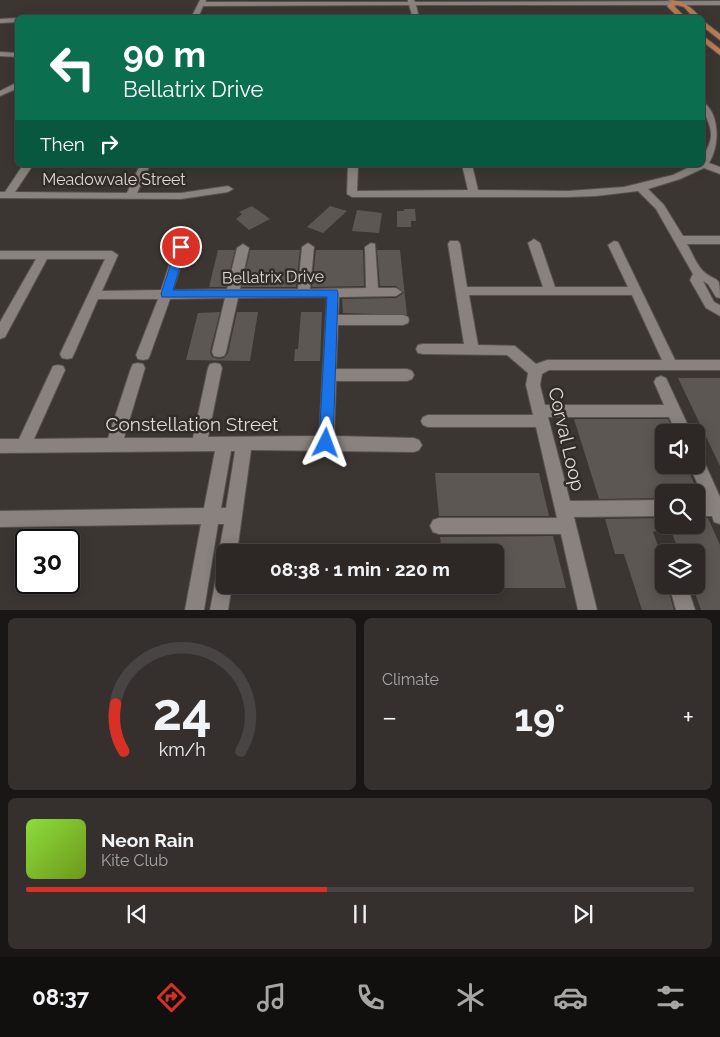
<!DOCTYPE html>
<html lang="en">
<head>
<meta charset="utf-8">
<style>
	body { margin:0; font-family:Raleway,sans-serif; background:#35302e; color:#f1f3f6; height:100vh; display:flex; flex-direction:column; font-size:19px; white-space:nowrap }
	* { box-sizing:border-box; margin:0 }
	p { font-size:16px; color:#a7a6a7 }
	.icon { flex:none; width:28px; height:28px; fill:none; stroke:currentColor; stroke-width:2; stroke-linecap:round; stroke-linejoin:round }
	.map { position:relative; height:610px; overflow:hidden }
	.drawer { display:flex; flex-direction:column; gap:8px; padding:8px; background:#191615; flex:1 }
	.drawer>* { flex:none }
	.hud { position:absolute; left:15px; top:15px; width:690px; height:152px; border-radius:8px; box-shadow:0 2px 12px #0003,0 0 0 1px #484443; background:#0b6e4f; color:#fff; overflow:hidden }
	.controls { position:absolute; left:655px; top:424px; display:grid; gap:10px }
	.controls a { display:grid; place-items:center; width:50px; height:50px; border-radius:8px; background:#2d2826; box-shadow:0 2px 12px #0003,0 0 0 1px #484443; font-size:25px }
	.speed { position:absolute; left:15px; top:529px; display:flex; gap:10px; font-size:25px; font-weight:700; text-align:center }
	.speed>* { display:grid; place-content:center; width:65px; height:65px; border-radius:50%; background:#2d2826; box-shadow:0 2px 12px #0003,0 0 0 1px #484443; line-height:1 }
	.speed .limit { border:2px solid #111; border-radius:8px; background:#fff; color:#111 }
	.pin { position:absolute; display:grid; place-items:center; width:42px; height:42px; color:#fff; margin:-21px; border:2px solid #fff; border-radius:50%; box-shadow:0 1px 5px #0007 }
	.me { position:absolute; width:55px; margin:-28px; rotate:3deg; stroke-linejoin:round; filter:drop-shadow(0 0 4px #0008) }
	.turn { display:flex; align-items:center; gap:18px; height:105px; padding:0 25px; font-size:22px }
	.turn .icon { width:65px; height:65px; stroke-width:2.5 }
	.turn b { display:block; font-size:35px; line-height:42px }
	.then { display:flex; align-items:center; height:48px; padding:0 25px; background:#0003; gap:10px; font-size:19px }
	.big { font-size:38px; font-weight:700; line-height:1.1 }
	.drawer .card { flex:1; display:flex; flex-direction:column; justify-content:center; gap:8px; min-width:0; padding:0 18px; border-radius:8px; background:#35302e }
	.drawer .dial { align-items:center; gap:0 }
	.dial svg { height:130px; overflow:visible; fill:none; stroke:#484443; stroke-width:7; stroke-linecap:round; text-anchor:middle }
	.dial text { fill:#f1f3f6; stroke:none }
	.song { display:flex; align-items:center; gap:15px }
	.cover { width:60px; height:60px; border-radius:8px; background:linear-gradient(135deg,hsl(90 70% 55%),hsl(80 70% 35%)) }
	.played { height:5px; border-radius:2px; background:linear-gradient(90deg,#d93025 45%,#484443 45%) }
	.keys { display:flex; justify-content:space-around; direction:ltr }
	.heat { display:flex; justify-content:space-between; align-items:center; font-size:28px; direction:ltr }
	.drawer .tiles { flex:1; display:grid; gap:8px; grid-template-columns:1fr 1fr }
	.card:last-child { grid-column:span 2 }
	.trip { position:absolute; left:216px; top:544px; width:288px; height:50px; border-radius:8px; background:#2d2826; box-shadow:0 2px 12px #0003,0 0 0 1px #484443; font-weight:700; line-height:50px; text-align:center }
	.tab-bar { display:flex; height:80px; justify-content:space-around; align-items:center; background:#12100f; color:#a7a6a7 }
	.tab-bar .icon { width:35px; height:35px }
	.tab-bar .on { color:#d93025 }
	.tab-bar b { font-size:22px; color:#f1f3f6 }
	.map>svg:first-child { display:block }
	.building { fill:#5d5753 }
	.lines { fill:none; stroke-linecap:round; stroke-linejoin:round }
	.minor-casing { stroke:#575350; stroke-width:2 }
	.major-casing { stroke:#575350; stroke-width:2 }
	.minor { fill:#89827e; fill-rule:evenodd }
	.major { fill:#b97c54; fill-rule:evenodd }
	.route { fill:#1a73e8; stroke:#114b97 }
	.labels { text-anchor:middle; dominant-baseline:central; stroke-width:5; stroke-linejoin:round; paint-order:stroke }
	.street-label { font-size:16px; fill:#dedad8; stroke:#322c29 }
	.near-street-label { font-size:19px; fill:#dedad8; stroke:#322c29 }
</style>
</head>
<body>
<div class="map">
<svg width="720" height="610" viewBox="0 0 720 610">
	<rect width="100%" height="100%" fill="#3c3633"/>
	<g class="building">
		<path d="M252,206l18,13 -21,11 -13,-11 6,-5 -3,-2z"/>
		<path d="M330,206l17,5 -24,22 -16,-6z"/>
		<path d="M404,209h11l1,12h-5v6h-14v-16h7z"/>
		<path d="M357,210l25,3 -3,20 -27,-2z"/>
		<path d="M218,250h17l-9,37h-17z"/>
		<path d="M250,250h50l-4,37h-54z"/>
		<path d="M316,250h47l1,36 -52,1z"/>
		<path d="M377,250h23l7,65 -64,-2 -1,-14 54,-1 8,-5 -8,-7h-16z"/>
		<path d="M220,312l-10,40 2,5 7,2 5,-1 4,-5 9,-41h21l-8,49 -64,-1 12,-47z"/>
		<path d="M301,312h21l-2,49h-26l1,-12h3z"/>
		<path d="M678,378h42v88z"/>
		<path d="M574,419h94l6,13h-10v39h25l11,27h-4v-6h-32v6l-65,1z"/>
		<path d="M435,473h104l10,43h-110z"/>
		<path d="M664,518v10l-11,4 11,31v22h3l7,25h-32l-18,-56h-9l-10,-35z"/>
		<path d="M696,518h12l12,27v65h-19l-9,-25h4v-33h-17l-10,-27h27z"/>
		<path d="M553,536l13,52h-71v-36h-53l-2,-15z"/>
	</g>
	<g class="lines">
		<g class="minor-casing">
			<g id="minor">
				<path d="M200,0h6l-1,2h203v-2h6l1,2 305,-1v4h-304l3,13h-6l-4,-13 -206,1 -5,12h-7z"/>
				<path d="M18,18v4l-18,1v-4z"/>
				<path d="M0,52l18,1v4l-18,-1z"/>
				<path d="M18,82v6l-18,8v-5z"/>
				<path d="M702,101c18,12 18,44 7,62l11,4v7l-16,-6 -24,11 -32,10 16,16 19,31h37v8h-33c5,8 9,20 16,27 14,13 17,1 17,27l-4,-1 -8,-13 -5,-3 11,21 6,3v11l-14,-8 -16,-28 3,-6 -37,-65 -18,-18 -42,5 -28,1h-216l-5,-3 1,-29h10l-1,26 111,-1 -6,-25h10l6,25 90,1 56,-4 49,-12 21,-10h8c0,-11 9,-19 9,-30 0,-13 -9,-22 -9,-34z"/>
				<path d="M23,165h10l-18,27 112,1 13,-28h10l-13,28h44l47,-7 5,3 -5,3 -47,7 -181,-1v-6h5z"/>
				<path d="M534,239l6,4 15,44h73l-20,-42 6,-4 4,1 57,118h45v10h-171l-7,4 -2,11 5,20h119l-10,-23 2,-4 5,-2 5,2 25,54h-15l-7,-15h-121l22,84 94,-1v16l-90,1 23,93h-19l-17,-76h-122l-6,-2 -3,-6 3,-6 6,-2h118l-21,-91h-108l-5,-2 -2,-4 2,-4 5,-2h105l-7,-30 2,-12 -21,-18 -84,-1 -5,-1 -2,-4 2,-4 5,-1h41l-16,-100 2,-3h8l2,3 7,43h76l-15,-44zM469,295h163l30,65h-115l-11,4 -21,-18 -37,-1z"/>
				<path d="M181,243l6,4 -14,43 54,-1 10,-41 6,-4 6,4 -9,41h58l4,-42 6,-4 6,4 -4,42 56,-1 -1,-41 6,-4 4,1 3,44h18l6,4 -6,4 -57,1 -1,18h65l5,2 1,3 -1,3 -5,2h-65l-2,44h71l5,2 2,4 -2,4 -5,2h-71l-2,55 80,2 5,2 3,5 -3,5 -5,2 -163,-2 -14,102h-12v8l-3,-2 -3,-6 5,-28h-6l-14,86h-19l16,-86 -201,3v-16l204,-3 11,-57 -215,2v-14h19l34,-73 5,-1 5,1 2,4 -31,69 74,-1 23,-70 2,-4 5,-1 5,1 2,4 -21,70h69l15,-70 2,-4 5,-1 5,1 2,4 -14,69 111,-1 8,-139 -89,1 -12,54 -2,4 -5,1 -5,-1 -2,-4 13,-54 -55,1 -20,56 -2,4 -5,1 -5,-1 -2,-4 22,-56h-60l-24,55 -2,4 -5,1 -5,-1 -2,-4 45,-95h-58l-42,78 -5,2v-17l36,-63h-36v-8h112l6,4 -16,36 59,-1 14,-43zM231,451h4l-9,57h-5z"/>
				<path d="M696,455l6,2 18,40v27l-6,-2 -2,-6h-16v-16h9l-16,-35h7z"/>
				<path d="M225,560v25h7l-4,25h-18l9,-47z"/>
				<path d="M669,585h18l8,25h-19z"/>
			</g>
		</g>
		<g class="major-casing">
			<g id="major">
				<path d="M668,0c15,0 23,7 33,18h-7l-10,-11 -7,-2 -3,1 12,12h-7l-12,-12 5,-4z"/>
				<path d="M702,20l18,14v6l-18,-14z"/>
				<path d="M702,35l18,14v6l-18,-14z"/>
			</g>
		</g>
		<use href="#minor" class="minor"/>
		<use href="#major" class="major"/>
	</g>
	<path class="route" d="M181,244l5,3 -13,43h164l1,3 -5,150 -2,4 -5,2 -5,-2 -2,-4 8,-146h-165l-1,-3 15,-47z"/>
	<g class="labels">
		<g class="street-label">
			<text x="114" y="179">Meadowvale Street</text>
			<text transform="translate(273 277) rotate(-1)">Bellatrix Drive</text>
		</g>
		<g class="near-street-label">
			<text x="192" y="424">Constellation Street</text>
			<text transform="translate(567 439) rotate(77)">Corval Loop</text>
		</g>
	</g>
</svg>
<div class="controls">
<a><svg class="icon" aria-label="sound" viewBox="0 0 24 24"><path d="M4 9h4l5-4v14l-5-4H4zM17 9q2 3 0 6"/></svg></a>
<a><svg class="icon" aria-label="search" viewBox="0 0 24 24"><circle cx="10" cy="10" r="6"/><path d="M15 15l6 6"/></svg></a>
<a><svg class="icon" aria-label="layers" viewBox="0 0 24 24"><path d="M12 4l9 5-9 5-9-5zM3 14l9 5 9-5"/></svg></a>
</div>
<div class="speed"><div class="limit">30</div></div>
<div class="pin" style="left:181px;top:247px;background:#d93025"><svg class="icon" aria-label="arrive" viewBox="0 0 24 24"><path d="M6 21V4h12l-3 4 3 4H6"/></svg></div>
<svg class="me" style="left:326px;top:443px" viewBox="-20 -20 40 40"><path d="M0-17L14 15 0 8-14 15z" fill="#1a73e8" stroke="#fff" stroke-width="4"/></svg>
<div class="trip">08:38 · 1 min · 220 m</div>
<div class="hud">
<div class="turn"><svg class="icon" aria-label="left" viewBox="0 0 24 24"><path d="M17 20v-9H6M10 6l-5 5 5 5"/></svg><div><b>90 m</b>Bellatrix Drive</div></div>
<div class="then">Then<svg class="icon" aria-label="right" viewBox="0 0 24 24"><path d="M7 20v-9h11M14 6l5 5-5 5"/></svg></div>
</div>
</div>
<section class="drawer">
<div class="tiles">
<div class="card dial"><svg viewBox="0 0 100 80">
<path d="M14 69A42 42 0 1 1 86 69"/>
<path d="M14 69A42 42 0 0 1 9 40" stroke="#d93025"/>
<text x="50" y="56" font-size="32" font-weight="700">24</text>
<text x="50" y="72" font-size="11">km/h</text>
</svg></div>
<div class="card"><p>Climate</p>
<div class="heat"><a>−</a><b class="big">19°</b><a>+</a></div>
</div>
<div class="card">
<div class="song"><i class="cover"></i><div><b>Neon Rain</b><p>Kite Club</p></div></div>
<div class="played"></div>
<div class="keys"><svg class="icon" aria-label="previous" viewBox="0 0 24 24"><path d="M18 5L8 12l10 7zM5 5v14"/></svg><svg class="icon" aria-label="pause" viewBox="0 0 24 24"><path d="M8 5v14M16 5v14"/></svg><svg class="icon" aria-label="next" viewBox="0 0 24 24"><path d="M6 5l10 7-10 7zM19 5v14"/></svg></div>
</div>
</div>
</section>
<nav class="tab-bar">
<b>08:37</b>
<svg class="icon on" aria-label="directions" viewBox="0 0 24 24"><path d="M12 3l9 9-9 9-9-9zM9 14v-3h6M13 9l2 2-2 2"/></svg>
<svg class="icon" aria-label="music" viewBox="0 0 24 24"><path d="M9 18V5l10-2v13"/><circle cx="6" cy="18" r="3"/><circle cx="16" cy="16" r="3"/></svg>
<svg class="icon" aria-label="phone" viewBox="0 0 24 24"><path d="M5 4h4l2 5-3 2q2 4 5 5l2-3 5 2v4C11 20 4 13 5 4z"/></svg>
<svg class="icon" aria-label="climate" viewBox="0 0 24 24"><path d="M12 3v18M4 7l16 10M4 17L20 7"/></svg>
<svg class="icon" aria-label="car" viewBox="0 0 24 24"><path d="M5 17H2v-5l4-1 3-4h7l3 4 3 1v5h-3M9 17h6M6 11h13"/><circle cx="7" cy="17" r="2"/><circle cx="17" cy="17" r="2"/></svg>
<svg class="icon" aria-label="filters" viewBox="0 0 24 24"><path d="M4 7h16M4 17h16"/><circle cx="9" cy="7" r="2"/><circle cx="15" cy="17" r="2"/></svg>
</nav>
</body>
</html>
